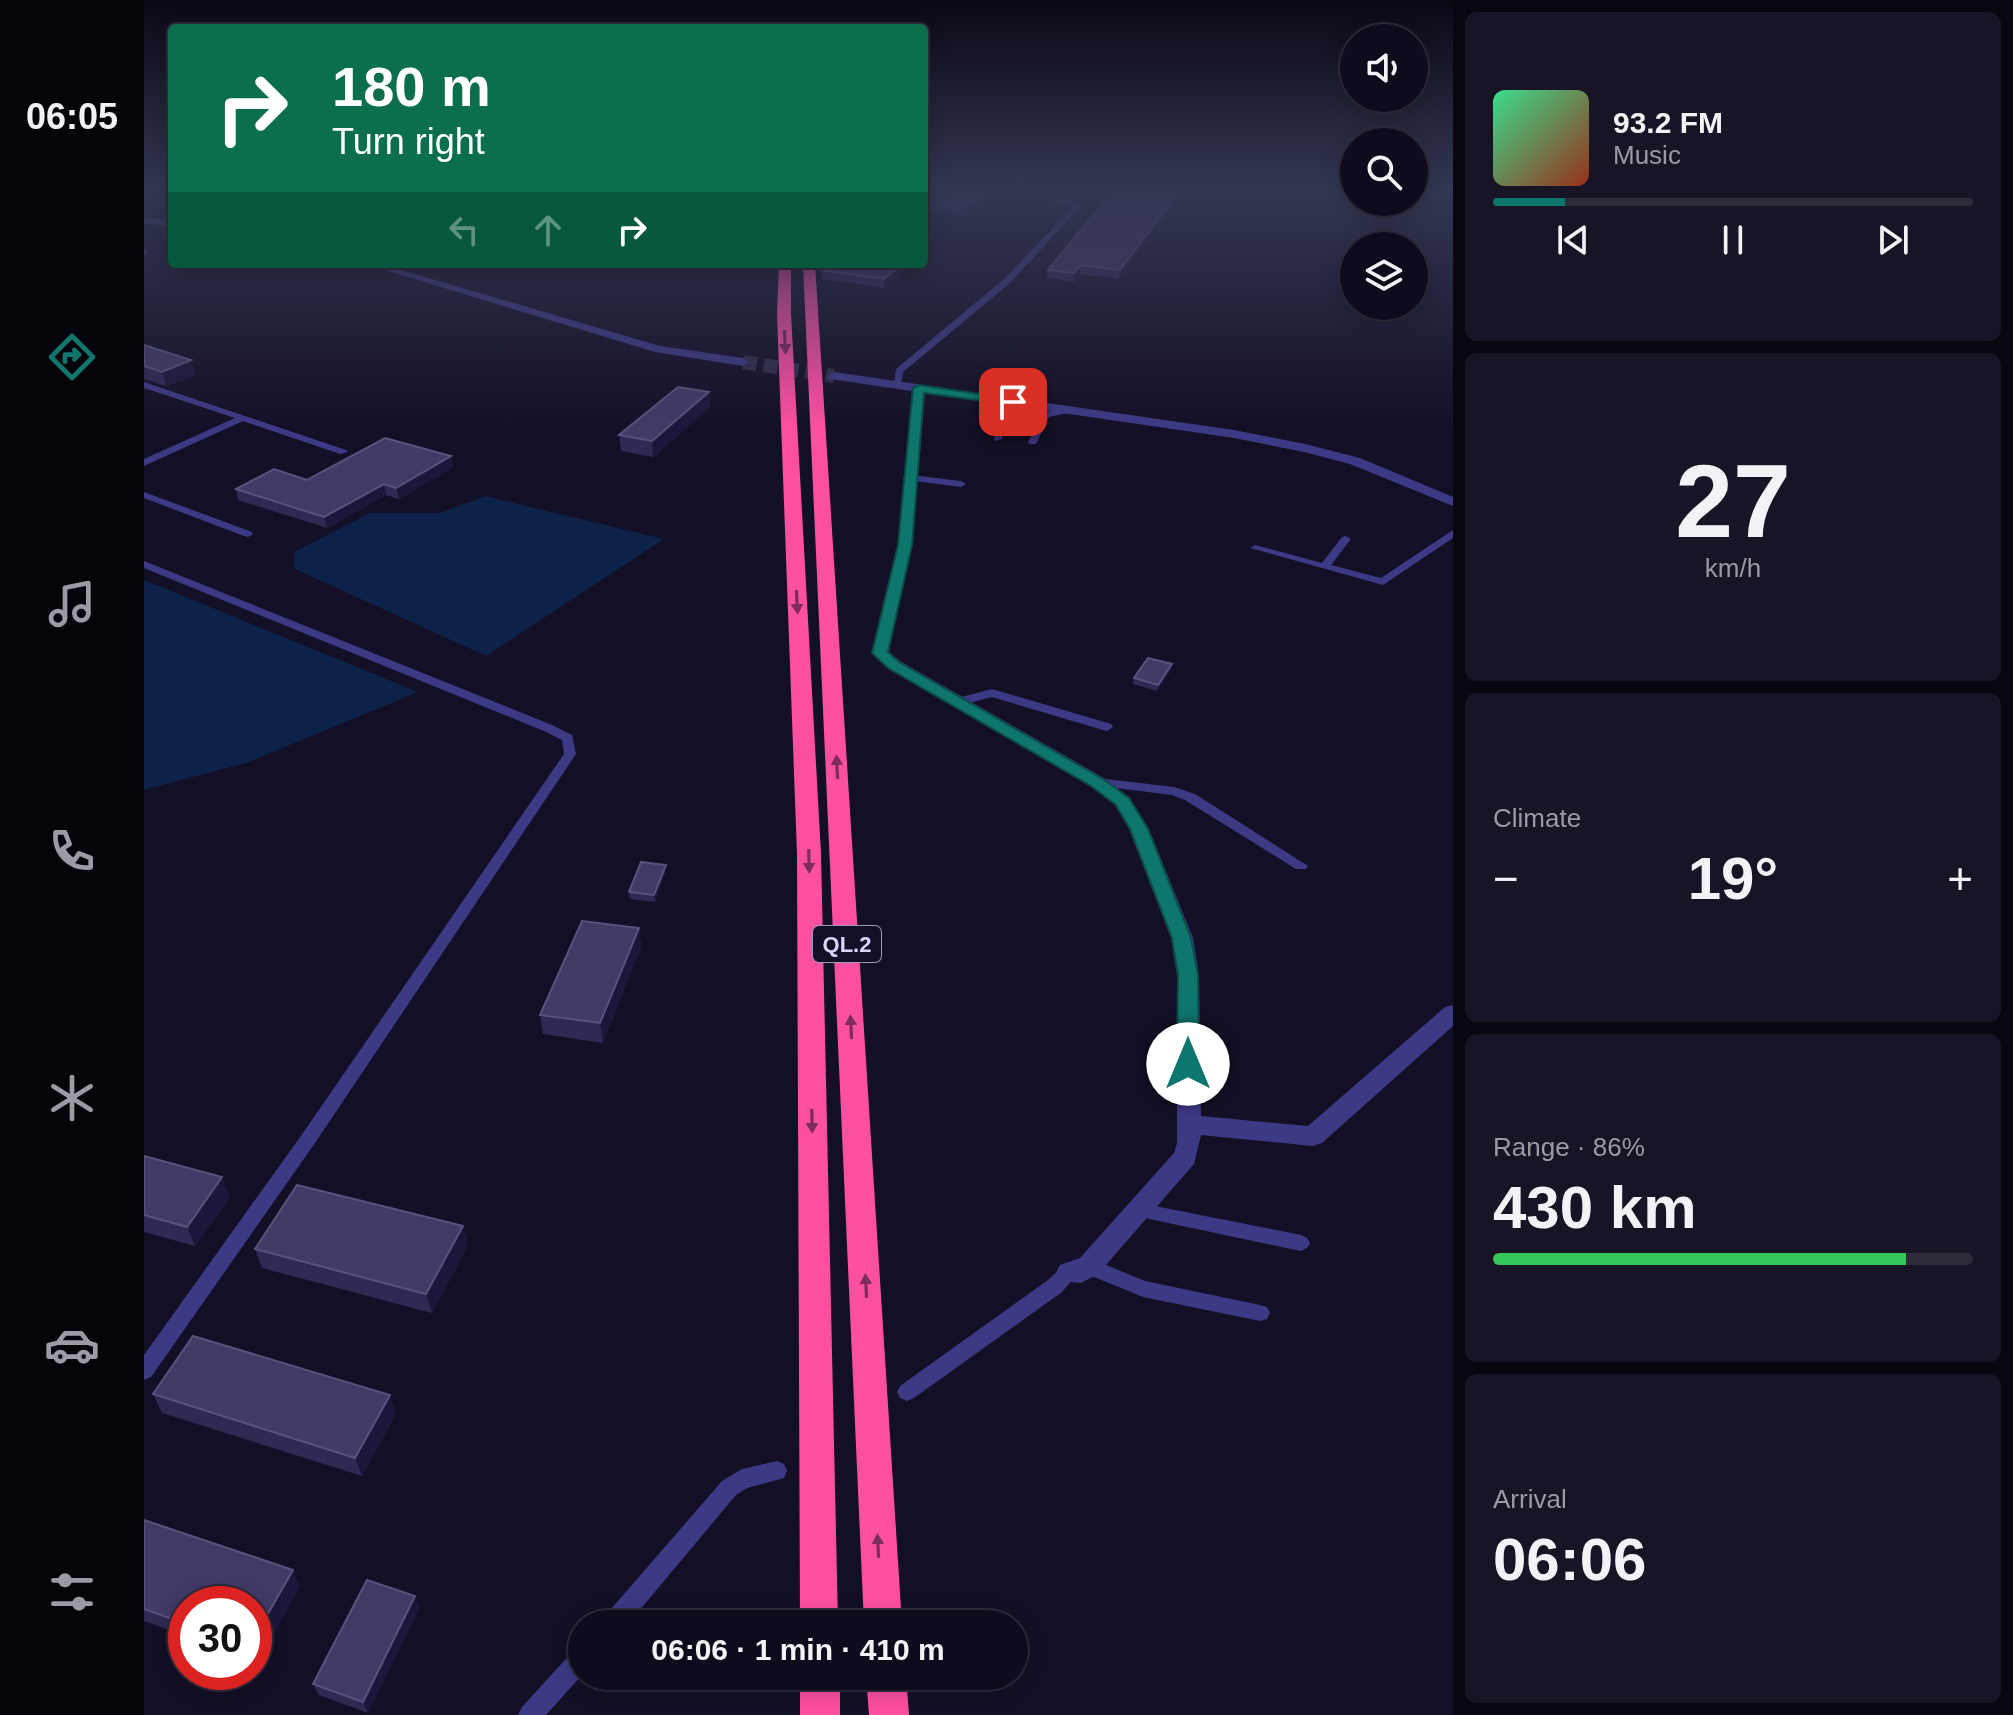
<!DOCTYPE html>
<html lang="en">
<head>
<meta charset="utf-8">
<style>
	body { margin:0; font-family:Arial,sans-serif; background:#171425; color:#f1f3f6; height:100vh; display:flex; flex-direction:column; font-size:30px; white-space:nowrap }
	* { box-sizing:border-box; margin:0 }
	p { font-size:26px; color:#9b9ba3 }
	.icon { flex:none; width:44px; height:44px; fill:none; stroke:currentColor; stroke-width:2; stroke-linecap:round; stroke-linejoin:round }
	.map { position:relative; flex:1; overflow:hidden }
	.details { display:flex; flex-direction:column; gap:12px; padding:12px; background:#08060f; width:560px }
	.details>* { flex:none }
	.hud { position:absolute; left:24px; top:24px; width:760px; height:244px; border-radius:8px; box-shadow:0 4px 20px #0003,0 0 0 2px #2e2b3b; background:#0b6e4f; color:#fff; overflow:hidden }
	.fabs { position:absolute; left:1196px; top:24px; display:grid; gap:16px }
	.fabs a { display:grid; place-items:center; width:88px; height:88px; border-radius:50%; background:#0e0b1c; box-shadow:0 4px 20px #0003,0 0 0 2px #2e2b3b; font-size:40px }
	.speed { position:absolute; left:24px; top:1586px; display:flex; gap:16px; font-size:40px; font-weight:700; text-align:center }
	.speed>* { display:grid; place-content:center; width:104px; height:104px; border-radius:50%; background:#0e0b1c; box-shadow:0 4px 20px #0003,0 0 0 2px #2e2b3b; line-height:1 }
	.speed .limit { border:12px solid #d22; background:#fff; color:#111 }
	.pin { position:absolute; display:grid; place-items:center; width:68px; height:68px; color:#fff; margin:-34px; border-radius:16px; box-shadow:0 4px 12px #0006 }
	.me { position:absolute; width:88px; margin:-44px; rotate:0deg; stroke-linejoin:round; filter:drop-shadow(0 0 6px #0008) }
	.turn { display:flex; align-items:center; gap:28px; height:168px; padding:0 32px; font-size:36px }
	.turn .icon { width:104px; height:104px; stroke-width:2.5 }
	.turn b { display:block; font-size:56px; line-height:68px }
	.lanes { display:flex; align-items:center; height:76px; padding:0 32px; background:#0003; justify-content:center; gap:40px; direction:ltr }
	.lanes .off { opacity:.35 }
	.big { font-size:60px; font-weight:700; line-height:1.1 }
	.details .card { flex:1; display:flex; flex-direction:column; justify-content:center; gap:12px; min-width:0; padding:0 28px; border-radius:12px; background:#171425 }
	.details .dial { align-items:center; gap:0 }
	.dial b { font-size:104px; line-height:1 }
	.song { display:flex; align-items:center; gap:24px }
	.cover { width:96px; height:96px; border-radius:12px; background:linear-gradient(135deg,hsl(150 70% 55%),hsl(10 70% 35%)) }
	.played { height:8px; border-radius:4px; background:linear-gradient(90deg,#0f766e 15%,#2e2b3b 15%) }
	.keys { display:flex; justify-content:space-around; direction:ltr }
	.heat { display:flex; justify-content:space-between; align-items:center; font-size:44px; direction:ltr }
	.charge { height:12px; border-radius:6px; background:linear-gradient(90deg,#34c759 86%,#2e2b3b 0) }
	.trip { position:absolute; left:424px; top:1610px; width:460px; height:80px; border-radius:40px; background:#0e0b1c; box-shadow:0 4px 20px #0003,0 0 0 2px #2e2b3b; font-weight:700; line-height:80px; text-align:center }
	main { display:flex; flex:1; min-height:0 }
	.dock { display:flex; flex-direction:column; width:144px; justify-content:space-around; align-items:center; background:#06040b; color:#9b9ba3 }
	.dock .icon { width:56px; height:56px }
	.dock .active { color:#0f766e }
	.dock b { font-size:36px; color:#f1f3f6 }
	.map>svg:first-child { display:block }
	.water { fill:#0c2248 }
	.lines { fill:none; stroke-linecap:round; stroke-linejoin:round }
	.street-tunnel { stroke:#312d47; stroke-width:14; stroke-dasharray:14 7; stroke-linecap:butt }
	.lane { fill:#3d3a85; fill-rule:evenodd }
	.street { fill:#3d3a85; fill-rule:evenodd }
	.highway { fill:#ff4fa3; fill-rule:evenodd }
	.wall { fill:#312854 }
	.shaded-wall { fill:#1d163a }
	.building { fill:#433a66; stroke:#5a527e; stroke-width:2 }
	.oneway { fill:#7d2c5e }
	.route { fill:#0f766e; stroke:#0a4d48; stroke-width:2 }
	.labels { text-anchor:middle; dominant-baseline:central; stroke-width:8; stroke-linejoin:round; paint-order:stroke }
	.shield { fill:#130f26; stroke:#9e99be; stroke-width:2 }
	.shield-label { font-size:22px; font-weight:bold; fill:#d9d4ff }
</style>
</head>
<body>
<main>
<nav class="dock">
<b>06:05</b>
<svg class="icon active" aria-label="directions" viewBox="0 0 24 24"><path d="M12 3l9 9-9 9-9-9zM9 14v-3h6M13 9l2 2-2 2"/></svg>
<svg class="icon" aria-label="music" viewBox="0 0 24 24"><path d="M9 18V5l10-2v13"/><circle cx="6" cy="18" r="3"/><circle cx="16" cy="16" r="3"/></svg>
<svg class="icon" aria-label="phone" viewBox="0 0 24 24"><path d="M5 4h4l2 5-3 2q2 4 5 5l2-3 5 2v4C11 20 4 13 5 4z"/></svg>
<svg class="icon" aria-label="climate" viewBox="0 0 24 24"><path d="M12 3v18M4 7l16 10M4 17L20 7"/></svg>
<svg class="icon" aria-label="car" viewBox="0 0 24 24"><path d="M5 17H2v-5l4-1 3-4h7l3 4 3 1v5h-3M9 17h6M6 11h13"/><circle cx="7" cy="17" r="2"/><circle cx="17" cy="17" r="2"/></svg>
<svg class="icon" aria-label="filters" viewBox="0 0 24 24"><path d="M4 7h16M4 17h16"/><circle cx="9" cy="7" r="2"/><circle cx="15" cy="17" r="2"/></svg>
</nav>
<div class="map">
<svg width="1309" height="1715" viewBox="0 0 1309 1715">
	<rect width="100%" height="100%" fill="#130f26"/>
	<g class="water">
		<path d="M341,496l179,43 -178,117 -191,-87 -1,-17 76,-39h70z"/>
		<path d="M0,580l274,112 -172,71 -102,27z"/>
	</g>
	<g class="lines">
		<path class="street-tunnel" d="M599,362l91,14"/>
		<g class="lane">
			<path d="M861,190h14l63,15 -72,78 -107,89 -2,12 -7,2 2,-17 108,-90 70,-73z"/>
			<path d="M1270,190l39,8v4l-39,-8z"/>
			<path d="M0,248l4,5 -4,2z"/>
			<path d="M0,382l202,68 2,2 -8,2 -97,-33 -99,45v-7l91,-41 -91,-30z"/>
			<path d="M866,400l7,2 -10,12 -5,25 -8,2 4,-28z"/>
			<path d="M926,407l3,1v4l-24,5 -13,27h-6l-2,-2 14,-29z"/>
			<path d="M767,475l50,6 5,3 -5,3 -53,-7v-4z"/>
			<path d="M0,492l108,40 1,2 -5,3 -4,-1 -100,-38z"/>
			<path d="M1309,530v8l-70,47 -133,-37 5,-3 67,18 20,-26 4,-1 5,3 -20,26 50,13z"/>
			<path d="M0,561l408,164 20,10 4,19 -261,389 -164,234 -7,3v-25l159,-222 261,-379 -2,-14 -18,-9 -400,-163z"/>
			<path d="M848,689l119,35 2,3 -6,4 -4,-1 -111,-33 -34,9 -6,-4 2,-3z"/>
			<path d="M953,778l77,9 21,7 113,72 -2,3h-10l-111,-69 -13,-5 -80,-10 -2,-3 2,-3z"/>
			<path d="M996,1203l161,32 6,3 3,5 -3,5 -6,3 -161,-34 -6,-2 -3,-5 3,-5z"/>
			<path d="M945,1258l56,23 115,24 7,2 3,6 -3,6 -7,2 -117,-24 -61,-25 -2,-6 2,-6z"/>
			<path d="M925,1265l7,2 2,6 -16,19 -148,106 -7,3 -7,-3 -3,-6 3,-6 148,-106 14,-13z"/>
			<path d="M633,1461l7,3 3,7 -3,7 -37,10 -11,7 -108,129h-26l3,-8 117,-135 20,-12z"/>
			<path d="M438,1646v29l-36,40h-28l4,-8 52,-57z"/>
		</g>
		<g class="street">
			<path d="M0,217l28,4v6l-28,-4z"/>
			<path d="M221,264h16l279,82 83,12 6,4 -6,4 -88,-14z"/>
			<path d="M690,372l400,58 71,14 55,14 93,39v9l-103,-42 -46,-12 -70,-14 -309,-45 -13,152 -23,107 11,9 204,117 25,19 20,32 44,109 6,37 2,141 107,10 137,-119 8,-2v21l-131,117 -9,3 -112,-11 -7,29 -96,110 -17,9 -21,-2 -4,-8 4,-8 20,-7 94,-105 3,-10v-168l-6,-37 -42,-109 -14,-24 -25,-19 -202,-117 -16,-16 26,-108 14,-154 -82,-12 -2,-3z"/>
		</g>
		<g class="highway">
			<path d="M635,264h12v50l30,540 17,770h-38l-3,-770 -20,-540z"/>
			<path d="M659,264h12l87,1360h-38z"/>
			<rect x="656" y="1676" width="40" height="39"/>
			<path d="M722,1676h40l3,39h-40z"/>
		</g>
	</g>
	<g class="wall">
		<path d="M780,190h73l-30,26 -43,-6z"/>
		<path d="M1037,198l-30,37 -32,44 -39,-5 -7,8 -26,-4 1,-8z"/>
		<path d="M685,264h82l-27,24 -62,-9v-9z"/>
		<path d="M0,345l51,30 -29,11 -22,-7z"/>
		<path d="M565,392l1,15 -57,50 -32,-6 -2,-16z"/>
		<path d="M307,456l2,11 -54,32 -13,-4 -59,33 -89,-28 -2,-11 71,-9z"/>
		<path d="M1027,670l-14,21 -24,-7 1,-6z"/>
		<path d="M522,871l-11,31 -25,-3 -1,-7z"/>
		<path d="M495,928l2,19 -38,96 -60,-9 -3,-19z"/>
		<path d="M0,1156l86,41 -35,49 -51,-14z"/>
		<path d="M324,1245l-36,68 -170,-45 -7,-19z"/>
		<path d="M9,1394l243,20 -34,62 -200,-63z"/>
		<path d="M0,1520l156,66 -42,76 -4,-2v-56h-68v32l-42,-15z"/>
		<path d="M271,1596l4,12 -51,105 -49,-18 -6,-11z"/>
	</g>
	<g class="shaded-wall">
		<path d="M844,190h9l-30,26 1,-9z"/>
		<path d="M1038,190l-1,8 -30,37 -32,44 1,-9 32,-43z"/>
		<path d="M758,264h9l-27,24v-9z"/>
		<path d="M937,265l-1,9 -7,8 1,-9z"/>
		<path d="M47,360l4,15 -29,11 -4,-14z"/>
		<path d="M565,392l1,15 -57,50 -1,-16z"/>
		<path d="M307,456l2,11 -54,32 -3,-11z"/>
		<path d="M240,484l2,11 -59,33 -3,-11z"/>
		<path d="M1028,664l-1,6 -14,21 1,-6z"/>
		<path d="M522,865v6l-11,31 -1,-7z"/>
		<path d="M495,928l2,19 -38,96 -3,-20z"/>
		<path d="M78,1177l8,20 -35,49 -8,-19z"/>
		<path d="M319,1226l5,19 -36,68 -6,-19z"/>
		<path d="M246,1395l6,19 -34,62 -7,-18z"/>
		<path d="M149,1570l7,16 -42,76 -4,-8v-16z"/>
		<path d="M271,1596l4,12 -51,105 -5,-11z"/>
	</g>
	<g class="building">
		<path d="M780,190h64l-20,17 -44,-5z"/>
		<path d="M970,190h68l-30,37 -32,43 -39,-5 -7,8 -26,-3z"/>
		<path d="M685,264h73l-18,15 -62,-9z"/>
		<path d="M0,345l47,15 -29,12 -18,-6z"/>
		<path d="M534,387l31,5 -57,49 -33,-6z"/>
		<path d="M241,438l66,18 -55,32 -12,-4 -60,33 -88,-28 38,-20 33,11z"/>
		<path d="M1004,658l24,6 -14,21 -24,-7z"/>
		<path d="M497,862l25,3 -12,30 -25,-3z"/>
		<path d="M438,921l57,7 -39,95 -60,-8z"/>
		<path d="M0,1156l78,21 -35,50 -43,-12z"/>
		<path d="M153,1185l166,41 -37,68 -171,-45z"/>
		<path d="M49,1336l197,59 -35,63 -202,-64z"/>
		<path d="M0,1520l149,50 -39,68v-34h-68v20l-42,-15z"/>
		<path d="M223,1580l48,16 -52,106 -50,-18z"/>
	</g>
	<defs><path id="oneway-solid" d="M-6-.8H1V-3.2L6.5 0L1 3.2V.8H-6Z" transform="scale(2)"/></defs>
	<g class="oneway">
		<use href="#oneway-solid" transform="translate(641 342) rotate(87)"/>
		<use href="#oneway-solid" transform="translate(653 602) rotate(87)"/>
		<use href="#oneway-solid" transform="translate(693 767) rotate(-93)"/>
		<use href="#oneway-solid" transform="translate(665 861) rotate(89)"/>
		<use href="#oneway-solid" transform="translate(707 1027) rotate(-93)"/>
		<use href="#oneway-solid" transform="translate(668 1121) rotate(89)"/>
		<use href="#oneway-solid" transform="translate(722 1286) rotate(-93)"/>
		<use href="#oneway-solid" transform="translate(734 1546) rotate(-93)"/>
	</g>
	<linearGradient id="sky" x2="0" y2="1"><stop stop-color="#0a0815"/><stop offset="0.44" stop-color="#333752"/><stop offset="1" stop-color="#333752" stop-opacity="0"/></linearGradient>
	<rect width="1309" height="430" fill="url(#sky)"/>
	<path class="route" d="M775,385l94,14 6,3 -6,3 -89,-12 -12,152 -24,107 11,10 204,117 26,19 19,31 43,109 7,37 1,89 -3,6h-16l-3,-6 1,-89 -6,-37 -42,-109 -14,-24 -25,-19 -203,-118 -16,-15 26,-108 15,-157z"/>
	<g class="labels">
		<rect class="shield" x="669" y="926" width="68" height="36" rx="6"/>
		<g class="shield-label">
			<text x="703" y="944">QL.2</text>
		</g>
	</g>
</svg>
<div class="fabs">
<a><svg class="icon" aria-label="sound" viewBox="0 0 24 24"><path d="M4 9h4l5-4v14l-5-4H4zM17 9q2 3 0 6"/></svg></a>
<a><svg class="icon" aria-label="search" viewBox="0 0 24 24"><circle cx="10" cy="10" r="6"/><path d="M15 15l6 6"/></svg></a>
<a><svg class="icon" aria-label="layers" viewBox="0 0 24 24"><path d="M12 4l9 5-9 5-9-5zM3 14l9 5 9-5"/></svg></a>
</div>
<div class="speed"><div class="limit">30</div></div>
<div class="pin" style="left:869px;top:402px;background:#d93025"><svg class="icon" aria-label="arrive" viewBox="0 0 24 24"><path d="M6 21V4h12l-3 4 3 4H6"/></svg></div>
<svg class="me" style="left:1044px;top:1064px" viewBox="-20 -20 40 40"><circle r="19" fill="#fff"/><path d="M0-13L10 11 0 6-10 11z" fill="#0f766e"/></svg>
<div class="trip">06:06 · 1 min · 410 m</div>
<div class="hud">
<div class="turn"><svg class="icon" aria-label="right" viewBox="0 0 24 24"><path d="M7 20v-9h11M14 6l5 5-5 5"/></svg><div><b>180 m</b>Turn right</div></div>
<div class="lanes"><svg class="icon off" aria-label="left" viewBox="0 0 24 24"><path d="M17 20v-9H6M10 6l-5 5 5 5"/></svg><svg class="icon off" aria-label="ahead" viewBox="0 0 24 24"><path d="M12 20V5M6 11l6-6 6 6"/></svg><svg class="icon" aria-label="right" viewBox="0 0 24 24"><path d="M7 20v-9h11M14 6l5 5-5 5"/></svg></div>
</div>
</div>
<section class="details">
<div class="card">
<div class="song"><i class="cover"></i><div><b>93.2 FM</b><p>Music</p></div></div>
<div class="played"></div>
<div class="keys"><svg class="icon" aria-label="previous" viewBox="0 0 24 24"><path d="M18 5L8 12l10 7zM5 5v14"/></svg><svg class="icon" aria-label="pause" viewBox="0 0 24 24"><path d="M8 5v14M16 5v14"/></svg><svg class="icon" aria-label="next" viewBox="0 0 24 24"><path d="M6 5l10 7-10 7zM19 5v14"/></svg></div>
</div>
<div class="card dial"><b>27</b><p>km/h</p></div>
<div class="card"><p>Climate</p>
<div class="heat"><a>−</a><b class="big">19°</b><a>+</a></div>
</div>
<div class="card"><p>Range · 86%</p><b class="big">430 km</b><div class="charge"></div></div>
<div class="card"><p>Arrival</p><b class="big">06:06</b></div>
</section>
</main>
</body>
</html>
